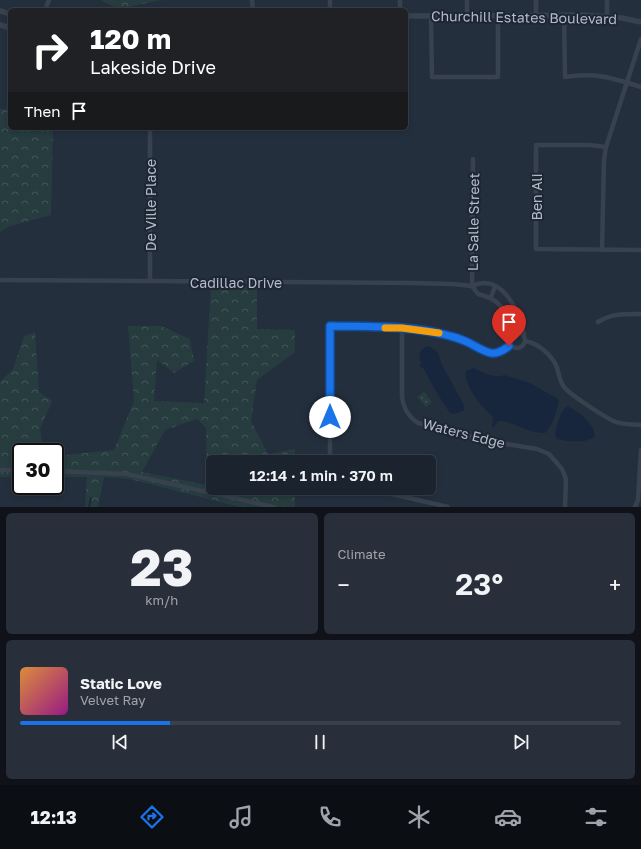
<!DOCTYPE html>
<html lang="en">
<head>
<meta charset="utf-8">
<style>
	body { margin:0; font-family:"Golos Text",sans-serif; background:#282f3a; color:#f1f3f6; height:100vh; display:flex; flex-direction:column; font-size:15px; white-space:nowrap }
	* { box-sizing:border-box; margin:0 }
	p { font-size:13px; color:#a0a4aa }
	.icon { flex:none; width:22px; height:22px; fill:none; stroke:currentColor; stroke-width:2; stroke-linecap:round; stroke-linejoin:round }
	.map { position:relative; height:507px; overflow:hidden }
	.drawer { display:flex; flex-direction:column; gap:6px; padding:6px; background:#0f1319; flex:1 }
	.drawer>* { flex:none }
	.guide { position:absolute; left:8px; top:8px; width:400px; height:122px; border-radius:6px; box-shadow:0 2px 6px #0003,0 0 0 1px #39404a; background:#202124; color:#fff; overflow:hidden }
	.speed { position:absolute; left:12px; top:443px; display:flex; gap:8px; font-size:20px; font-weight:700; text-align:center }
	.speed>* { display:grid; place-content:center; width:52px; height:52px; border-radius:50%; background:#1b232e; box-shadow:0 2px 6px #0003,0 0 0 1px #39404a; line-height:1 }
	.speed .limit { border:2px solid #111; border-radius:6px; background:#fff; color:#111 }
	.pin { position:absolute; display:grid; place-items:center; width:34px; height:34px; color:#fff; margin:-41px -17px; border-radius:50% 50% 50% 0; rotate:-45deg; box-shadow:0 0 4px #0007 }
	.pin .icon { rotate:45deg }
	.me { position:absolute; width:44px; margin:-22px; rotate:0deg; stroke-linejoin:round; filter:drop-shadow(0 0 3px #0008) }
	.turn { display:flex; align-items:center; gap:14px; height:84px; padding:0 16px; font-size:18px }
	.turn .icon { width:52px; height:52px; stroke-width:2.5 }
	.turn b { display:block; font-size:28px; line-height:34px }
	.then { display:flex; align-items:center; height:38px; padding:0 16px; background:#0003; gap:8px; font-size:15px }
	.big { font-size:30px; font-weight:600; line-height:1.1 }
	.drawer .tile { flex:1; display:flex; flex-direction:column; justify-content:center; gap:6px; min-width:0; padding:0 14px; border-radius:6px; background:#282f3a }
	.drawer .dial { align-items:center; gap:0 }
	.dial b { font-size:52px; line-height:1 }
	.song { display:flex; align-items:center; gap:12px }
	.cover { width:48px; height:48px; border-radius:6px; background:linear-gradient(135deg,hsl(30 70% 55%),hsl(310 70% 35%)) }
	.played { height:4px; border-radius:2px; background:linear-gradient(90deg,#1a73e8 25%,#39404a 25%) }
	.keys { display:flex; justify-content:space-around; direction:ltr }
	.heat { display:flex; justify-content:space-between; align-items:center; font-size:22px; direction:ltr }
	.drawer .tiles { flex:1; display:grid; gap:6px; grid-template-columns:1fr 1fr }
	.tile:last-child { grid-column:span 2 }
	.trip { position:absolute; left:206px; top:455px; width:230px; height:40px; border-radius:6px; background:#1b232e; box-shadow:0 2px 6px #0003,0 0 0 1px #39404a; font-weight:600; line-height:40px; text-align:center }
	.dock { display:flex; height:64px; justify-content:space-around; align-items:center; background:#0b0e12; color:#a0a4aa }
	.dock .icon { width:28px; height:28px }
	.dock .selected { color:#1a73e8 }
	.dock b { font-size:18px; color:#f1f3f6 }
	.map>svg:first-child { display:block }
	.forest { fill:url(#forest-crowns); fill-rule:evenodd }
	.park { fill:url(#park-dots) }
	.water { fill:#17263c }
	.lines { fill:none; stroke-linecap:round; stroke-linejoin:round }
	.stream { stroke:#17263c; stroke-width:1.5 }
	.minor { stroke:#38414e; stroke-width:4.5 }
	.tertiary { stroke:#38414e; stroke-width:5.5 }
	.route-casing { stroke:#114b97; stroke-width:10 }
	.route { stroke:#1a73e8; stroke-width:7 }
	.slow { stroke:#f59e0b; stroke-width:7 }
	.labels { text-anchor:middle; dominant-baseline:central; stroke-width:4; stroke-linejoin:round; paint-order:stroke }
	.street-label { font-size:14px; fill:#b4bcc9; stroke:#1d2633 }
</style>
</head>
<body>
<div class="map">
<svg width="641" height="507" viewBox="0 0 641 507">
	<defs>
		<pattern id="forest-crowns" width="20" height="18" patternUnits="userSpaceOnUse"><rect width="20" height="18" fill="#263c3f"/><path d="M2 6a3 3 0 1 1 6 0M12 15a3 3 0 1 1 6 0" fill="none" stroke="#435659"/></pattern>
		<pattern id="park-dots" width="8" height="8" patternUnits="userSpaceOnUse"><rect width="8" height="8" fill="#263c3f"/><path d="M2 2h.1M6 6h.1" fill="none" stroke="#435659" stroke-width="1.8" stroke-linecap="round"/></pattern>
	</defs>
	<rect width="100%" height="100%" fill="#242f3e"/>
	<g class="forest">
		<path d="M100,0h61l-42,9z"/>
		<path d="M0,109h10v19h43l-2,87 -41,11 -10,6z"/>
		<path d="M211,286h46v43l38,1v22l-38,28 -6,41 17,33 27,-5v13h-82v26h82v19h-55l-110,-28 -26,-2 -6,30h-13l2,-30h-32v-25h-34v25h-21v-95l13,-13 11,-33 11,-4 4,60 13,9 -12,28 3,19 23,7 48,-5 20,-49 -6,-75h33l29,13 4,22 -20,12 -17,-13 -3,41 50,2zM197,419l9,9 1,57 -65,-13 23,-42z"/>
	</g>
	<path class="park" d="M424,392l8,10 -6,5 -9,-10z"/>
	<g class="water">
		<path d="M427,346l4,1 7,6 4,12 22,40v5l-10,4 -4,-1 -15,-23 -11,-21 -5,-3 2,-2 -2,-10 3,-5z"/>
		<path d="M473,368c9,4 22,11 31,7l26,8 28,16 1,2c-2,9 -7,27 -14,32 -7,0 -15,-2 -22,-5 -8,-2 -15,-8 -25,-7l-5,7 -1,-1 1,-10c-10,-8 -30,-32 -27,-46z"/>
		<path d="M567,406c11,5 27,17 28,31 -10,6 -26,5 -38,2l-2,-4c2,-10 4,-22 12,-29z"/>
	</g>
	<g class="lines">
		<path class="stream" d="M89,507l2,-9"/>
		<g class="minor">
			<path d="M252,0l1,10"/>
			<path d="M330,0v10"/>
			<path d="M400,0v10"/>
			<path d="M467,0v16"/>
			<path d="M536,0v16"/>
			<path d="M607,0v17"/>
			<path d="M45,10l4,-10"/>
			<path d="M564,15l1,62c30,-5 48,1 76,10"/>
			<path d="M431,16l1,61h66v-62"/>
			<path d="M606,147l-17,-2h-53v104l105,1"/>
			<path d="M602,250l2,-90 2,-13 35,-108"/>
			<path d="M0,280l413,3 39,1 20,2"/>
			<path d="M150,281v-153"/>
			<path d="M472,286l1,-127"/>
			<path d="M472,286c30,-14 47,25 52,48"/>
			<path d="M472,286l6,8c25,6 27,17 35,39"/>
			<path d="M491,297l4,-10"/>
			<path d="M598,322c14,-9 28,-8 43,-8"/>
			<path d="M402,328v69c2,12 6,19 16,26l76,19 43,7 12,5 13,15 4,10 -1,28"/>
			<circle cx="517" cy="340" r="8"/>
			<path d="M525,341c13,2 25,13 31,24 3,7 3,17 9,23 6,7 42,31 51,34 8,3 17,2 25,3"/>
			<path d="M330,462v-136c39,1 82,-1 120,10 7,2 15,5 22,9 16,8 24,14 39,0"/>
			<path d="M0,470h21"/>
			<path d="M55,471l72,3 147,33"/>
			<path d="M366,488l82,19"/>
			<path d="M635,507l3,-7 3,-50"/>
		</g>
		<g class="tertiary">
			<path d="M0,11l10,3"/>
			<path d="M406,16l177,-1 39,3 19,4"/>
			<path d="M0,25l10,3"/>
		</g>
	</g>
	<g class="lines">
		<g class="route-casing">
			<path id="route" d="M330,417v-91c40,1 82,-1 120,10 8,2 16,5 23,9 15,8 21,13 36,1"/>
		</g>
		<use href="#route" class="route"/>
		<path class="slow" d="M385,328h17l37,5"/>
	</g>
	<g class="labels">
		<g class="street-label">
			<text transform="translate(524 17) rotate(1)">Churchill Estates Boulevard</text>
			<text transform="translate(536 197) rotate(-90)">Ben Ali</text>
			<text transform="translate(150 205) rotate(-90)">De Ville Place</text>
			<text transform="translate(473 222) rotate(-89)">La Salle Street</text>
			<text x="236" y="282">Cadillac Drive</text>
			<text transform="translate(464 433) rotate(14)">Waters Edge</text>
		</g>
	</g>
</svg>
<div class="speed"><div class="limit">30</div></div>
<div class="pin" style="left:509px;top:346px;background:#d93025"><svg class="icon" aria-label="arrive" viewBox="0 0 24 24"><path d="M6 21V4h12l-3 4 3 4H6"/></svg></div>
<svg class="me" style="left:330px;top:417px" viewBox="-20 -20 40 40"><circle r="19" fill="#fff"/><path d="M0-13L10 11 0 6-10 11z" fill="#1a73e8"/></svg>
<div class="trip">12:14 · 1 min · 370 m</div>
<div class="guide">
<div class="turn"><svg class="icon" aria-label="right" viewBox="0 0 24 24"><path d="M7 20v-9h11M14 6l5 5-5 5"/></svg><div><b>120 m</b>Lakeside Drive</div></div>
<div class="then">Then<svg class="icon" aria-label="arrive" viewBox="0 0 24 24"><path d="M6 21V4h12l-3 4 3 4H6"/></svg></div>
</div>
</div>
<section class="drawer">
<div class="tiles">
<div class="tile dial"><b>23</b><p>km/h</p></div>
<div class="tile"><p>Climate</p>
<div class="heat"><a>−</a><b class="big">23°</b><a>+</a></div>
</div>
<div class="tile">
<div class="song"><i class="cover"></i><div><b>Static Love</b><p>Velvet Ray</p></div></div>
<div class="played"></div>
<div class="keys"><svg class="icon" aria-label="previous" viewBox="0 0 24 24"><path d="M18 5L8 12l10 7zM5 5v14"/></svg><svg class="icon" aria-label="pause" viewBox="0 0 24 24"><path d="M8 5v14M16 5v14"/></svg><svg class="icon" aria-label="next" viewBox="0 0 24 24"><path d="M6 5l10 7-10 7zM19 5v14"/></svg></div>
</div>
</div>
</section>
<nav class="dock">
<b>12:13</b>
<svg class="icon selected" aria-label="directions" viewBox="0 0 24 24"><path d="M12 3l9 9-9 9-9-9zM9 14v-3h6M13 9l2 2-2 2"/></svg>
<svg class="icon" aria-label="music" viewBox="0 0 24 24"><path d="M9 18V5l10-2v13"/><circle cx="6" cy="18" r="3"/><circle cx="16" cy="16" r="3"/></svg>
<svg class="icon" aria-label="phone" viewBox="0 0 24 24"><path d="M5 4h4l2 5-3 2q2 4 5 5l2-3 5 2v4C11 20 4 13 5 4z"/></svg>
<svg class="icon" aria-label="climate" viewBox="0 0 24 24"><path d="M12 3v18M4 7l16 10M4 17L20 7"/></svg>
<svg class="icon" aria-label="car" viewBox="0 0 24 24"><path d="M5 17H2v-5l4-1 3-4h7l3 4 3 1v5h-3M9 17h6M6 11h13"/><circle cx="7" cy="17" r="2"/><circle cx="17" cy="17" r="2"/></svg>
<svg class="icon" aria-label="filters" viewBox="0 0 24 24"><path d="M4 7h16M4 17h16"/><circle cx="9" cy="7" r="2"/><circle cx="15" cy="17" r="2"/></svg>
</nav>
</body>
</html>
